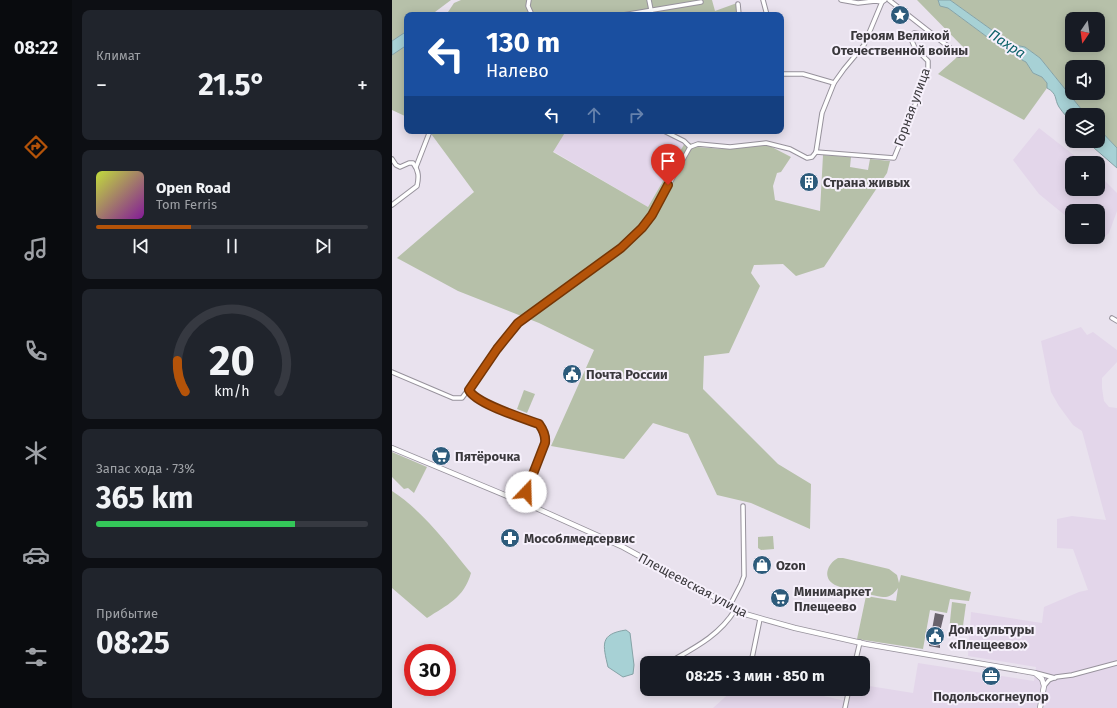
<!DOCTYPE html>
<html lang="ru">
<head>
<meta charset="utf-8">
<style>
	body { margin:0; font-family:"Fira Sans",sans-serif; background:#20242c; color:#f1f3f6; height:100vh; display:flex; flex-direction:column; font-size:15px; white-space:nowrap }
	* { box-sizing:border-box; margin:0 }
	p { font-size:13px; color:#9ea1a6 }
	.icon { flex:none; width:22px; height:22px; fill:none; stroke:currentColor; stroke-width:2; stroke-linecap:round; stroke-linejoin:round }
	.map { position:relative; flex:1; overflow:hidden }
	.panel { display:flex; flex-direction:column; gap:10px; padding:10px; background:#0d0f14; width:320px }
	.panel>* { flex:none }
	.banner { position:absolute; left:12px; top:12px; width:380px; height:122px; border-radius:8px; box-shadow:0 2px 10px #0003; background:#1a4fa0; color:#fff; overflow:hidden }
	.needle { width:26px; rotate:193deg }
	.controls { position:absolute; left:673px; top:12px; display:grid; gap:8px }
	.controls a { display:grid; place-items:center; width:40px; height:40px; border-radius:8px; background:#171b24; box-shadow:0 2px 10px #0003; font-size:20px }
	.speed { position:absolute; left:12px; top:644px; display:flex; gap:8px; font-size:20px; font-weight:700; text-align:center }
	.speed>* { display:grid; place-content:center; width:52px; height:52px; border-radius:50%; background:#171b24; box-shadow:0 2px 10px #0003; line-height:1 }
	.speed .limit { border:6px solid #d22; background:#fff; color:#111 }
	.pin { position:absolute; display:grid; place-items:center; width:34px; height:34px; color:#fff; margin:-41px -17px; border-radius:50% 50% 50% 0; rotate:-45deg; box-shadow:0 0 4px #0007 }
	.pin .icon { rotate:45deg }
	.me { position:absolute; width:44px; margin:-22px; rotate:21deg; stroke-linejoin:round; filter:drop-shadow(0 0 3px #0008) }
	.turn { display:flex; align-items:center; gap:14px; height:84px; padding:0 16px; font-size:18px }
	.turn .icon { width:52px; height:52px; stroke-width:2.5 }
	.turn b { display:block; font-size:28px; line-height:34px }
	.lanes { display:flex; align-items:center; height:38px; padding:0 16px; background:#0003; justify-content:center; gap:20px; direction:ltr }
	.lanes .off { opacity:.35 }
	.big { font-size:30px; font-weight:700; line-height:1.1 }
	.panel .widget { flex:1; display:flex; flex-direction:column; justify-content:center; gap:6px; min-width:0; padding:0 14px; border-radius:8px; background:#20242c }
	.panel .dial { align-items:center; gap:0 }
	.dial svg { height:104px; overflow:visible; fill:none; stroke:#363941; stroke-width:7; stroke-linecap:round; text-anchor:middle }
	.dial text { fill:#f1f3f6; stroke:none }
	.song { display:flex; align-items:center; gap:12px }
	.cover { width:48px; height:48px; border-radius:6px; background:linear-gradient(135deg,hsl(70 70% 55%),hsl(290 70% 35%)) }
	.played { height:4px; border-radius:2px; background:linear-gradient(90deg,#b45309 35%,#363941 35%) }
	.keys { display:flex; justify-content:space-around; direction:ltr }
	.heat { display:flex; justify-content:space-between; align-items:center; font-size:22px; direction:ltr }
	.charge { height:6px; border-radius:3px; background:linear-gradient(90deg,#34c759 73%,#363941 0) }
	.trip { position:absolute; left:248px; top:656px; width:230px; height:40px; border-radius:8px; background:#171b24; box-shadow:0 2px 10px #0003; font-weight:700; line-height:40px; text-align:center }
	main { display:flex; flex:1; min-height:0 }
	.menu { display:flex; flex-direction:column; width:72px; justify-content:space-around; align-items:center; background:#090b0e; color:#9ea1a6 }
	.menu .icon { width:28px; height:28px }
	.menu .current { color:#b45309 }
	.menu b { font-size:18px; color:#f1f3f6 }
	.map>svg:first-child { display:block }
	.industrial { fill:#e3d6ea }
	.green { fill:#b6c0a9; fill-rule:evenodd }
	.water { fill:#a7d1d5; stroke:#86a3a7 }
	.building { fill:#6a636d }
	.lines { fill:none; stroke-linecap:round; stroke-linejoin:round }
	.minor-casing { stroke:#97929c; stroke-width:5.5 }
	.tertiary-casing { stroke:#97929c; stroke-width:6 }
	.minor { stroke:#fff; stroke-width:3.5 }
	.tertiary { stroke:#fff; stroke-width:4.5 }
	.route-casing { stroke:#753606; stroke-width:10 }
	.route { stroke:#b45309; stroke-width:7 }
	.labels { text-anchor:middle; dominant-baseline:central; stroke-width:4; stroke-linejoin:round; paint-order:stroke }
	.poi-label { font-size:13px; font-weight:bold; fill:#3a383c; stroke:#f6f0fb; text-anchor:start }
	.street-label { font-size:13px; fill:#3a383c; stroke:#f6f0fb }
	.water-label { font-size:14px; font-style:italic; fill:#0e626a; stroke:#f6f0fb }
</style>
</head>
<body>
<main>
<nav class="menu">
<b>08:22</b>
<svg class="icon current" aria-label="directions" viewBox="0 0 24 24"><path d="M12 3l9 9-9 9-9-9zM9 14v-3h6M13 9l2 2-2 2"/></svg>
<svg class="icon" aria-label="music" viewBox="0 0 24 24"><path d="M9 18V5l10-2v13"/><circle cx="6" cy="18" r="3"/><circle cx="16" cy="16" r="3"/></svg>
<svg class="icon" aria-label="phone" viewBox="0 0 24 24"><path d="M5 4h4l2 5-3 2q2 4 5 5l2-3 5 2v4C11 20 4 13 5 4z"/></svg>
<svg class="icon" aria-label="climate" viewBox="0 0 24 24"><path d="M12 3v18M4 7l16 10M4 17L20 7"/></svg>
<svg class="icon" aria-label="car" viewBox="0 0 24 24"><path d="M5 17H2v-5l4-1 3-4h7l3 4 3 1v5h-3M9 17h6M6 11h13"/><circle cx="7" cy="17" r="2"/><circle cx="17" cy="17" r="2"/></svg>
<svg class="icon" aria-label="filters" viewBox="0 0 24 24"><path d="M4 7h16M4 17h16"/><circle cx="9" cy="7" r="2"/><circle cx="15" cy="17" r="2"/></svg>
</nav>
<section class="panel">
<div class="widget"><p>Климат</p>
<div class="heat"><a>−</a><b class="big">21.5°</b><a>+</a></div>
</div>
<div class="widget">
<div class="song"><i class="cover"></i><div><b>Open Road</b><p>Tom Ferris</p></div></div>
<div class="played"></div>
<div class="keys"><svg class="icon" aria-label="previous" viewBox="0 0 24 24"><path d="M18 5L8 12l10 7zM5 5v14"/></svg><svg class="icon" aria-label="pause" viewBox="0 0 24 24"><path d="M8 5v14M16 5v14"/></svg><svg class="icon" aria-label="next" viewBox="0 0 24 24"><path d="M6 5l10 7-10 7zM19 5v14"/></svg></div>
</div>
<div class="widget dial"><svg viewBox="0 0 100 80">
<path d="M14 69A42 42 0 1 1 86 69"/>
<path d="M14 69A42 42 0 0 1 8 45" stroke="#b45309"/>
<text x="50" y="56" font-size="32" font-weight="700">20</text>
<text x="50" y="72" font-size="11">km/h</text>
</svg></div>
<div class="widget"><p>Запас хода · 73%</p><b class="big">365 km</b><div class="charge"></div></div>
<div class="widget"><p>Прибытие</p><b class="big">08:25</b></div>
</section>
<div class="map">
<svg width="725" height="708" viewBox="0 0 725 708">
	<rect width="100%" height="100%" fill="#e9e2ee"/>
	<g class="industrial">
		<path d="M647,128l45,35h-12v26h26v-15l19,19v18l-8,22 -11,10 -7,-6h7v-26h-26v10l-33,-27 -26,-34z"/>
		<path d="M174,131h96l24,10 -38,66 -95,-56z"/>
		<path d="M689,327l6,8 6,-3 24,18v12l-15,16v10l2,13 5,6 8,1v300h-404l21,-19h57l55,12 2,-12h15v-4l50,8 5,-30 116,18 2,-14 -68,-11 3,-44 71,11 2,-16 35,-15 9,-2 -15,-41 -16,-1v-29l15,-3 34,4 -24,-89 -9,-6 -14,-19 -8,-14 -10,-51z"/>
	</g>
	<g class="green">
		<path d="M0,0h59l-20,15h-24v16l-15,10z"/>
		<path d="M69,0h251l3,11 22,-8v12h-291l8,-12z"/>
		<path d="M525,0h21l2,6 8,2 50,37 22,11 2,4 4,2 7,11 9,4 5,6v5l-23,32 -86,-46 17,-15 9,-11z"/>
		<path d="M558,0h167v148l-19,-20v-13h-12l-46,-57 -15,-11 -10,-2 -12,-7zM680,19h26v26h-26zM680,67h26v26h-26z"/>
		<path d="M15,45v72l-15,-7v-55z"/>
		<path d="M37,131h137l-13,21 95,55 38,-66 12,6 25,2 43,-5 25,13 -10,15 -4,1 -4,13 2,14 45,11 3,-56 28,2 -1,10 18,3 2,-11 20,2 -3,12 -63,94 -28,9 -13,-12 -29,1 -3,8 9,13 -31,67 -25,3 -1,33 75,75 33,20 -1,45 -59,-26 -34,-8 -29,-61 -35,-11 -29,36 -73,-13 43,-96 -55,-27 -81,-32 -61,-33 77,-66z"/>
		<path d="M132,390l11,4 -8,19 -10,-4z"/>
		<path d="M0,452l35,15 -13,26 -6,-5 -4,1 -12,-12z"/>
		<path d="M0,491c31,20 56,54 79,82 -7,25 -24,32 -44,45l-35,-30z"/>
		<path d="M381,536l1,13 -13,1 -3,-2v-11z"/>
		<path d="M446,558h5l46,11 8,6 2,8 2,-8 70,17 -2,9 -19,-2 -3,14 -17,-3 -7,39 -66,-10 9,-43 30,5 2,-13c-3,4 -6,8 -12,9 -5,1 -46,-9 -51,-12 -13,-7 -8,-21 3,-27z"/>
		<path d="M560,602l14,2 -4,29 -13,-2z"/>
	</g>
	<g class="water">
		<path d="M546,0h12l53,38 12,7 10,2 15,11 46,57h-14v8c-4,-5 -9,-10 -13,-16 -5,-8 -1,-13 -12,-19v-5l-5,-6 -9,-4 -7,-11 -4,-2 -2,-4 -22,-11 -50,-37 -8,-2z"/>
		<path d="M15,31v14l-15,10v-14z"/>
		<path d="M706,128l19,20v20l-31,-27h12z"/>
		<path d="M234,630l4,3 4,32 -1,9 -10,3 -15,-10c-5,-22 -9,-33 18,-37z"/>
	</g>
	<g class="building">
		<path d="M410,176l16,6 -2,6 -16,-6z"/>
		<path d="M543,613l9,2 -7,29 3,1v3l-11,-2z"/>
	</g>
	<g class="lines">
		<g class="minor-casing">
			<g id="minor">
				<path d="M137,0l-1,6 4,9"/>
				<path d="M257,0l3,15"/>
				<path d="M371,0l4,15"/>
				<path d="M449,0l17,3 17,-2 7,1"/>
				<path d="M497,0l70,55"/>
				<path d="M346,4l1,11"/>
				<path d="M231,15l78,-13"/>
				<path d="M389,74h22l31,9"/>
				<path d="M272,131l20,10 6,6"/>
				<path d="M298,147l8,-3 32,3 36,-4 24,6 17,9 5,-1 4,-5"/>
				<path d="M424,152l78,6 20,-49 5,-20 9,-19v-9l-13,-13 -4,-9 3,-6 13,2 5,-1"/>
				<path d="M424,152l6,-39 12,-30 10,-14 20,-24 18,-43 3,-2"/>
				<path d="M0,159l4,6 4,2 9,-4h4c6,8 6,14 4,23l-25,19"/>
				<path d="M24,167l14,-36"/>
				<path d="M720,318l5,3"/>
				<path d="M0,372l61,26h9l54,-73 105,-77 21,-20 10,-13 38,-68"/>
				<path d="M77,390l2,4 12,7 56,24 7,11 -10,32 -14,34"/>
				<path d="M337,607l12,-23 3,-8 -1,-70"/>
				<path d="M276,663c26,-15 51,-27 67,-53"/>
				<path d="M359,663l9,-44"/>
				<path d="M463,663l5,-21"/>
				<path d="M644,673l19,5"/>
				<path d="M652,686l5,-6 7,-3 16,-2 45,-12"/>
				<path d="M453,708l4,-19"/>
			</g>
		</g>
		<g class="tertiary-casing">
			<path id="tertiary" d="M0,448l144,60 87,39 122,67 50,14 71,16 169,29 7,6 2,7 -4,22"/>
		</g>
		<use href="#minor" class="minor"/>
		<use href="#tertiary" class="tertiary"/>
	</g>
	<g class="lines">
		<g class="route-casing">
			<path id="route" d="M134,492l19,-49c1,-7 -1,-12 -6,-19 -16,-6 -63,-20 -70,-34l28,-41 21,-26 103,-75 21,-20 10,-13 16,-30"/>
		</g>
		<use href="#route" class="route"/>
	</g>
	<defs>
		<g id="sight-disc" transform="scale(1)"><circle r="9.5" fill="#2d5b7b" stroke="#f6f0fb"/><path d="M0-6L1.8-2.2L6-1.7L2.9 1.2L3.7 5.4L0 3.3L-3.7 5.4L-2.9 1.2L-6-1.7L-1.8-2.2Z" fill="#fff"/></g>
		<g id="building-disc" transform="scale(1)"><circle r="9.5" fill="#2d5b7b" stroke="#f6f0fb"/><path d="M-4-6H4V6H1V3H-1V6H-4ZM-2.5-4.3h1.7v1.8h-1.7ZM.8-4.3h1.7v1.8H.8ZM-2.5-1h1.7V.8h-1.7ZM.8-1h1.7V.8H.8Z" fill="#fff"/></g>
		<g id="civic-disc" transform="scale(1)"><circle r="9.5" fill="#2d5b7b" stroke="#f6f0fb"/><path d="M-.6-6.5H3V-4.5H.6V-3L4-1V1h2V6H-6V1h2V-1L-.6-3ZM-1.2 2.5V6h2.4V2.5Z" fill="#fff"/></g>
		<g id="supermarket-disc" transform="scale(1)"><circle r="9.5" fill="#2d5b7b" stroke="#f6f0fb"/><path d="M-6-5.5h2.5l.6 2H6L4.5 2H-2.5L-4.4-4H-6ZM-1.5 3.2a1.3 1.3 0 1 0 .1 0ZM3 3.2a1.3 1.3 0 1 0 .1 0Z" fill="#fff"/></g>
		<g id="pharmacy-disc" transform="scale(1)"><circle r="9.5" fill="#2d5b7b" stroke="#f6f0fb"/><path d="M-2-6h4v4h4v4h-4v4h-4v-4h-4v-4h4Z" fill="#fff"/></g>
		<g id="shop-disc" transform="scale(1)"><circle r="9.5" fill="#2d5b7b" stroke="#f6f0fb"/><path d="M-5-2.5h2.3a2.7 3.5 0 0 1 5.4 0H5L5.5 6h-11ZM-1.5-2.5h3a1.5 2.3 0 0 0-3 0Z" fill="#fff"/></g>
		<g id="office-disc" transform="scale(1)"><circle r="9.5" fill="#2d5b7b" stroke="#f6f0fb"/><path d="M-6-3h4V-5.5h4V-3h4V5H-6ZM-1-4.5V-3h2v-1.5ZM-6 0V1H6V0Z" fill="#fff"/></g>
	</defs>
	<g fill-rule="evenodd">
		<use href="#sight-disc" x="508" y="15"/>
		<use href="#building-disc" x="417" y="182"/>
		<use href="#civic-disc" x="180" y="374"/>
		<use href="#supermarket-disc" x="49" y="456"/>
		<use href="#pharmacy-disc" x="118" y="538"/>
		<use href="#shop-disc" x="370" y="565"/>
		<use href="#supermarket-disc" x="388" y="598"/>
		<use href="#civic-disc" x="543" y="636"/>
		<use href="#office-disc" x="599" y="676"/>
	</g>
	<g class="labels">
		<g class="poi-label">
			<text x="508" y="35" text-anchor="middle">Героям Великой<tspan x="508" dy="15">Отечественной войны</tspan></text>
			<text x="431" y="182">Страна живых</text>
			<text x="194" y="374">Почта России</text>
			<text x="63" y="456">Пятёрочка</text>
			<text x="132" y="538">Мособлмедсервис</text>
			<text x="384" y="565">Ozon</text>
			<text x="402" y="591">Минимаркет<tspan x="402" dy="15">Плещеево</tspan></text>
			<text x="557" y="629">Дом культуры<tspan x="557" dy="15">«Плещеево»</tspan></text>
			<text x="599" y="696" text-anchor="middle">Подольскогнеупор</text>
		</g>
		<g class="street-label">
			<text transform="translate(520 107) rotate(-70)">Горная улица</text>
			<text transform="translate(301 585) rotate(28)">Плещеевская улица</text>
		</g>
		<g class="water-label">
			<text transform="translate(615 44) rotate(33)">Пахра</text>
		</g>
	</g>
</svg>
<div class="controls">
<a><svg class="needle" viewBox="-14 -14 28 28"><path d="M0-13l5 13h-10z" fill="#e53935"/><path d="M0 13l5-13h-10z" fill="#9ea1a6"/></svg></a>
<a><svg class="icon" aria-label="sound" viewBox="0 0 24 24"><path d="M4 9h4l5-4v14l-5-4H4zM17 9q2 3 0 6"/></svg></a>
<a><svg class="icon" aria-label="layers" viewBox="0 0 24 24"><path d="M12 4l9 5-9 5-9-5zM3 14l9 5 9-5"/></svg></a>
<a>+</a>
<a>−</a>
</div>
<div class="speed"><div class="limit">30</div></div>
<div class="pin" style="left:276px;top:185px;background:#d93025"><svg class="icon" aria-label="arrive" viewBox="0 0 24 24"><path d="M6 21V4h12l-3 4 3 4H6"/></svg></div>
<svg class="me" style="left:134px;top:492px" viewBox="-20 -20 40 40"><circle r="19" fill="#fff"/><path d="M0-13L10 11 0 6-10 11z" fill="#b45309"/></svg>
<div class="trip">08:25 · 3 мин · 850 m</div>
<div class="banner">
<div class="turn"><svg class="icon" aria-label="left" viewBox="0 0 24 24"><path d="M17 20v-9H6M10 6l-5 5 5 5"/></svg><div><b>130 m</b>Налево</div></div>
<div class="lanes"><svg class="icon" aria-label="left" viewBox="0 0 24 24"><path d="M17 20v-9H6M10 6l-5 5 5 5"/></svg><svg class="icon off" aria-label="ahead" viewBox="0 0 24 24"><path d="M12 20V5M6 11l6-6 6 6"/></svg><svg class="icon off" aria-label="right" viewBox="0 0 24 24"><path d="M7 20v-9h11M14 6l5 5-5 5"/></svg></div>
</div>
</div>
</main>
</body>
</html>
